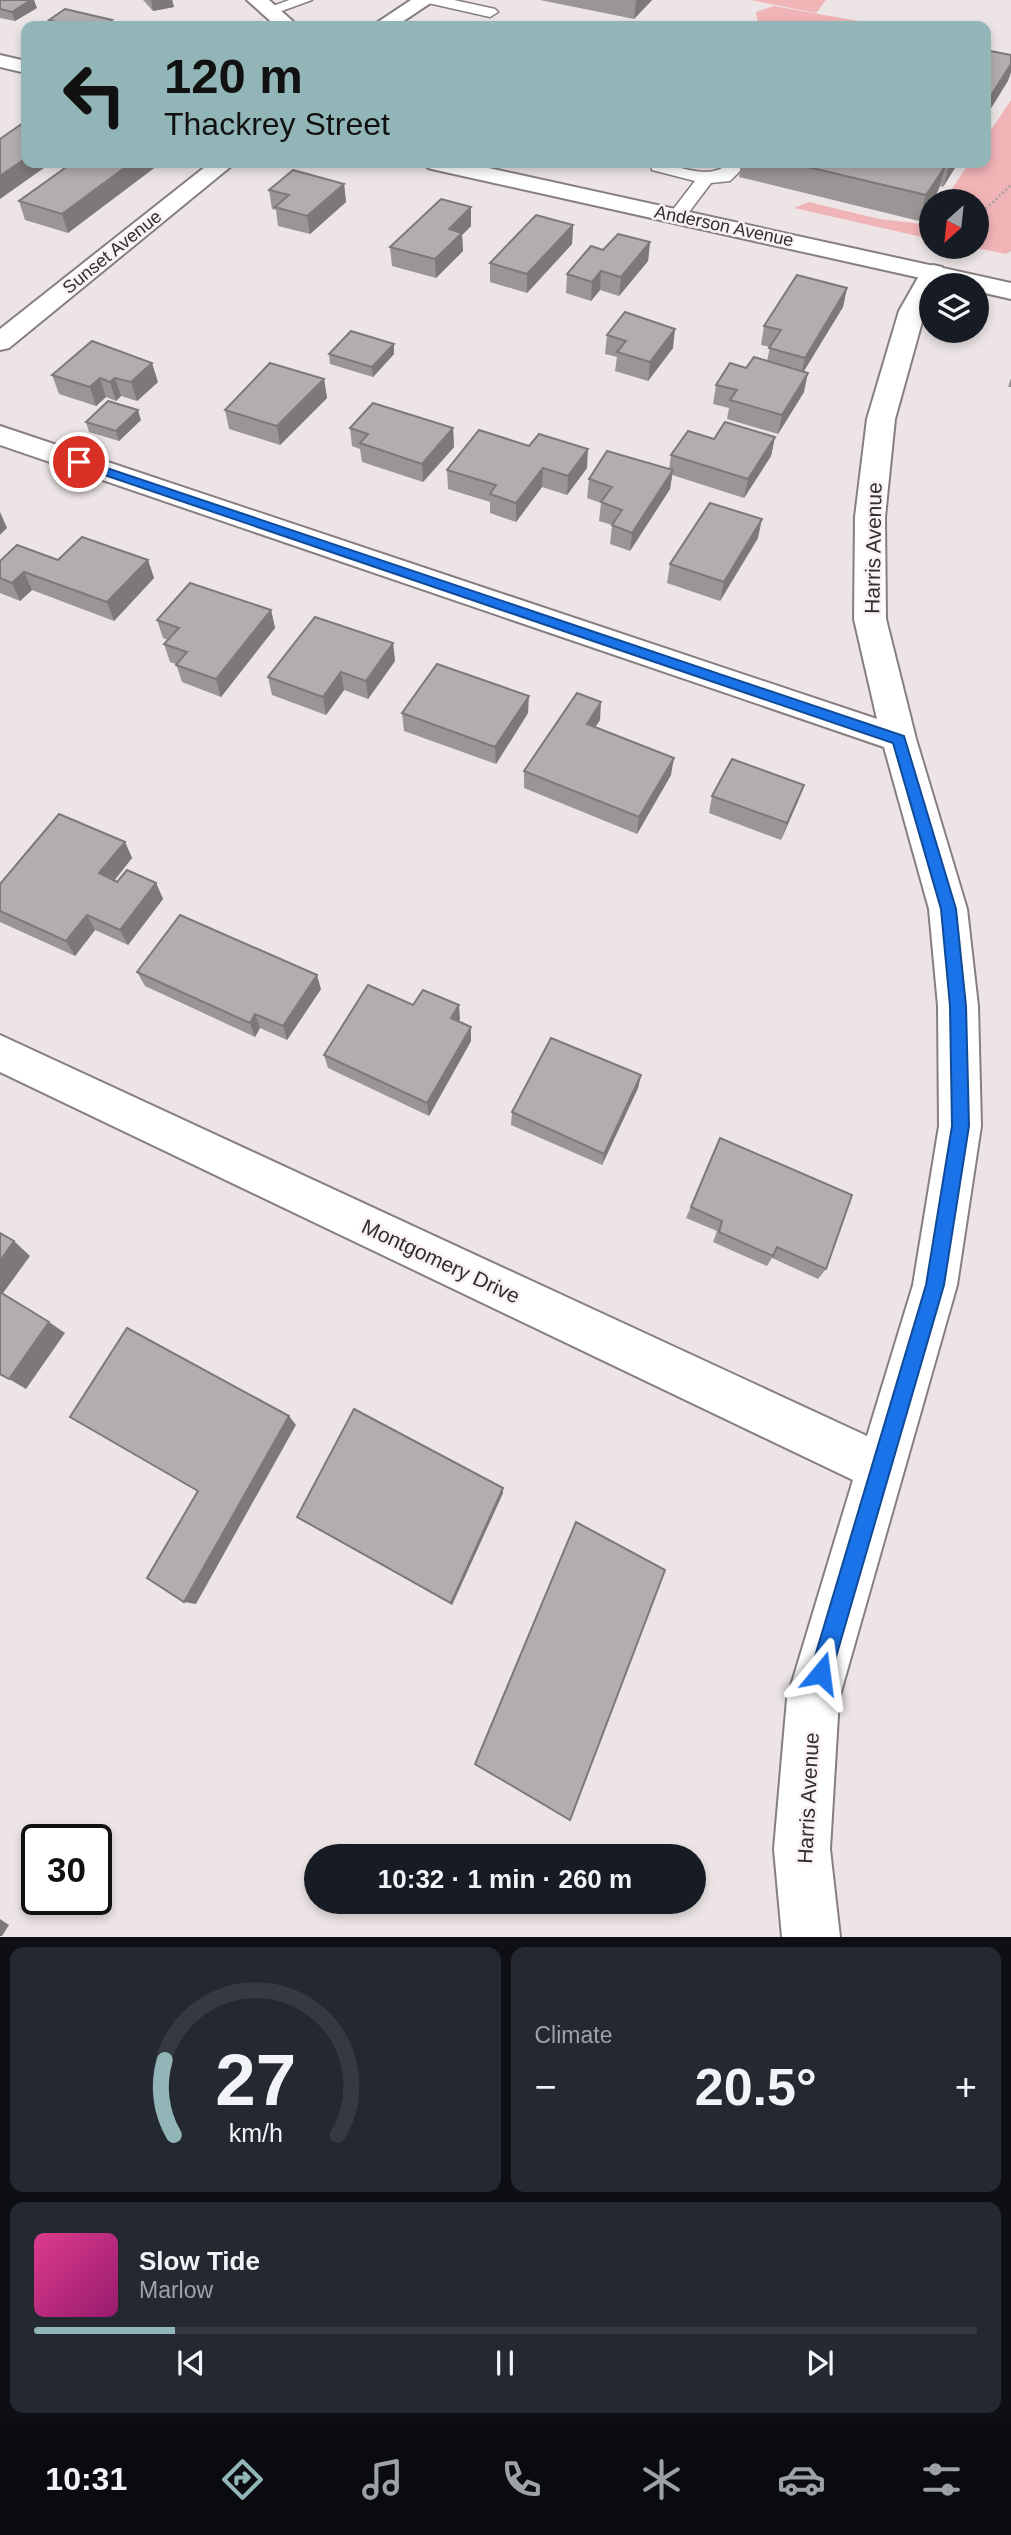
<!DOCTYPE html>
<html lang="en">
<head>
<meta charset="utf-8">
<style>
	body { margin:0; font-family:Helvetica,sans-serif; background:#242831; color:#f1f3f6; height:100vh; display:flex; flex-direction:column; font-size:26px; white-space:nowrap }
	* { box-sizing:border-box; margin:0 }
	p { font-size:23px; color:#9ea1a6 }
	.icon { flex:none; width:38px; height:38px; fill:none; stroke:currentColor; stroke-width:2; stroke-linecap:round; stroke-linejoin:round }
	.map { position:relative; height:1937px; overflow:hidden }
	.drawer { display:flex; flex-direction:column; gap:10px; padding:10px; background:#0d0f14; flex:1 }
	.drawer>* { flex:none }
	.banner { position:absolute; left:21px; top:21px; width:970px; height:147px; border-radius:14px; box-shadow:0 4px 10px #0003; background:#92b6b7; color:#111; overflow:hidden }
	.needle { width:46px; rotate:207deg }
	.buttons { position:absolute; left:919px; top:189px; display:grid; gap:14px }
	.buttons a { display:grid; place-items:center; width:70px; height:70px; border-radius:50%; background:#171b24; box-shadow:0 4px 10px #0003; font-size:35px }
	.speed { position:absolute; left:21px; top:1824px; display:flex; gap:14px; font-size:35px; font-weight:700; text-align:center }
	.speed>* { display:grid; place-content:center; width:91px; height:91px; border-radius:50%; background:#171b24; box-shadow:0 4px 10px #0003; line-height:1 }
	.speed .limit { border:4px solid #111; border-radius:10px; background:#fff; color:#111 }
	.pin { position:absolute; display:grid; place-items:center; width:60px; height:60px; color:#fff; margin:-30px; border:4px solid #fff; border-radius:50%; box-shadow:0 2px 7px #0007 }
	.me { position:absolute; width:77px; margin:-38px; rotate:16deg; stroke-linejoin:round; filter:drop-shadow(0 0 5px #0008) }
	.turn { display:flex; align-items:center; gap:24px; height:147px; padding:0 28px; font-size:32px }
	.turn .icon { width:91px; height:91px; stroke-width:2.5 }
	.turn b { display:block; font-size:49px; line-height:60px }
	.big { font-size:52px; font-weight:700; line-height:1.1 }
	.drawer .widget { flex:1; display:flex; flex-direction:column; justify-content:center; gap:10px; min-width:0; padding:0 24px; border-radius:14px; background:#242831 }
	.drawer .dial { align-items:center; gap:0 }
	.dial svg { height:182px; overflow:visible; fill:none; stroke:#363941; stroke-width:7; stroke-linecap:round; text-anchor:middle }
	.dial text { fill:#f1f3f6; stroke:none }
	.song { display:flex; align-items:center; gap:21px }
	.cover { width:84px; height:84px; border-radius:10px; background:linear-gradient(135deg,hsl(330 70% 55%),hsl(320 70% 35%)) }
	.played { height:7px; border-radius:4px; background:linear-gradient(90deg,#92b6b7 15%,#363941 15%) }
	.keys { display:flex; justify-content:space-around; direction:ltr }
	.heat { display:flex; justify-content:space-between; align-items:center; font-size:38px; direction:ltr }
	.drawer .tiles { flex:1; display:grid; gap:10px; grid-template-columns:1fr 1fr }
	.widget:last-child { grid-column:span 2 }
	.trip { position:absolute; left:304px; top:1844px; width:402px; height:70px; border-radius:35px; background:#171b24; box-shadow:0 4px 10px #0003; font-weight:700; line-height:70px; text-align:center }
	.dock { display:flex; height:112px; justify-content:space-around; align-items:center; background:#090b0e; color:#9ea1a6 }
	.dock .icon { width:49px; height:49px }
	.dock .current { color:#92b6b7 }
	.dock b { font-size:32px; color:#f1f3f6 }
	.map>svg:first-child { display:block }
	.green { fill:#f0b3b6 }
	.lines { fill:none; stroke-linecap:round; stroke-linejoin:round }
	.service-casing { stroke:#867e7f; stroke-width:3 }
	.minor-casing { stroke:#867e7f; stroke-width:4 }
	.secondary-casing { stroke:#867e7f; stroke-width:4 }
	.path { stroke:#aaa3a3; stroke-width:2.5; stroke-dasharray:2 2.5; stroke-linecap:butt }
	.service { fill:#fff; fill-rule:evenodd }
	.minor { fill:#fff; fill-rule:evenodd }
	.secondary { fill:#fff; fill-rule:evenodd }
	.wall { fill:#9b9595 }
	.shaded-wall { fill:#7e7979 }
	.building { fill:#b4adad; stroke:#7e7979; stroke-width:2 }
	.route { fill:#1a73e8; stroke:#114b97; stroke-width:2 }
	.labels { text-anchor:middle; dominant-baseline:central; stroke-width:5; stroke-linejoin:round; paint-order:stroke }
	.far-street-label { font-size:18px; fill:#312e2e; stroke:#faf2f2 }
	.street-label { font-size:21px; fill:#312e2e; stroke:#faf2f2 }
</style>
</head>
<body>
<div class="map">
<svg width="1011" height="1937" viewBox="0 0 1011 1937">
	<rect width="100%" height="100%" fill="#ede5e5"/>
	<g class="green">
		<path d="M751,0h75l-10,13z"/>
		<path d="M774,6l112,20 -128,-2 -2,-12z"/>
		<path d="M1011,100v151l-5,3 -34,-7 -5,4 -19,-4h28v-46h-32l25,-38h16v-24z"/>
		<path d="M809,202l70,17 44,5 8,-7v22l-137,-31z"/>
	</g>
	<g class="lines">
		<g class="service-casing">
			<g id="service">
				<path d="M289,0h23l-44,16 -8,-5z"/>
				<path d="M426,0h28l41,9 3,3 -8,5 -62,-14z"/>
				<path d="M651,163c26,0 57,20 78,0h19l-18,18 -19,2 -28,37 -6,1 -9,-5 27,-35 -43,-11z"/>
			</g>
		</g>
		<g class="minor-casing">
			<g id="minor">
				<path d="M247,0h22l29,26h-22z"/>
				<path d="M411,0h24l-39,26h-24z"/>
				<path d="M210,163h25l-226,185 -9,2v-21z"/>
				<path d="M933,265l9,2 3,5 -7,13h-7v14l-6,12 -30,108 -10,98 1,102 30,120 51,170 11,97 3,120 -24,159 -118,414 -9,150 10,88h-58l-8,-88 13,-150 66,-219 -853,-408v-37l867,401 46,-151 26,-159 -1,-120 -9,-97 -45,-162 -884,-302v-19l877,293 -23,-100 1,-102 12,-98 32,-108 25,-44z"/>
			</g>
		</g>
		<g class="secondary-casing">
			<g id="secondary">
				<path d="M0,55l26,6v12l-26,-6z"/>
				<path d="M425,163h41l545,120v16l-35,-8v-6h-24l-516,-115 -8,-2z"/>
			</g>
		</g>
		<path class="path" d="M976,218l35,-33"/>
		<use href="#service" class="service"/>
		<use href="#minor" class="minor"/>
		<use href="#secondary" class="secondary"/>
	</g>
	<g class="wall">
		<path d="M0,0l37,8 -22,13 -15,-3z"/>
		<path d="M143,0h29l2,7 -21,4z"/>
		<path d="M540,0h112l-18,19z"/>
		<path d="M49,20h63l2,6h-64z"/>
		<path d="M72,163l-4,70 -43,-13 -6,-19z"/>
		<path d="M741,163h217l-15,24 -3,-1 -2,5 -19,30 -180,-44z"/>
		<path d="M344,184l2,18 -36,32 -32,-8 -2,-16 -4,-1 -3,-19z"/>
		<path d="M573,225l-1,19 -45,49 -37,-11v-19z"/>
		<path d="M471,226l-9,9 1,16 -27,27 -44,-12 -2,-19z"/>
		<path d="M650,242l-2,19 -29,35 -19,-6 -9,11 -25,-8 1,-19 36,-24z"/>
		<path d="M847,288l-4,19 -40,65 1,20 -26,42 -51,-15 2,-11 -16,-4 3,-19 30,-17 21,-7 3,-14 -9,-2 3,-19z"/>
		<path d="M607,335l66,13 -25,33 -33,-10 2,-14 -12,-3z"/>
		<path d="M92,341l66,41 -21,19 -16,-5 -5,5 -10,-4 -10,9 -37,-12 -7,-19z"/>
		<path d="M329,354h65l-21,23 -43,-13z"/>
		<path d="M1011,378v9h-3z"/>
		<path d="M324,379l3,19 -47,47 -51,-16 -4,-19z"/>
		<path d="M141,420l-22,21 -30,-9 -3,-10z"/>
		<path d="M350,428h103l1,19 -31,35 -61,-20 -2,-13 -8,-3z"/>
		<path d="M479,430l108,38 -20,27 -25,-8 -26,35 -26,-9v-11l-42,-13 -1,-19z"/>
		<path d="M775,437l-4,19 -27,42 -72,-23 -2,14 -40,62 -20,-7 2,-19 -13,-4 2,-18 -14,-5 2,-19 80,-10 2,-14 43,-16z"/>
		<path d="M758,538l-38,63 -53,-18 3,-19z"/>
		<path d="M148,560l6,18 -40,43 -82,-31 -12,11 -20,-8v-32z"/>
		<path d="M271,610l4,18 -54,69 -39,-15 -6,-18 -6,-2 -6,-18 4,-4 -5,-2 -6,-18z"/>
		<path d="M393,643l2,18 -27,38 -24,-9 -18,25 -54,-20 -4,-18z"/>
		<path d="M402,713h126l-32,51 -92,-33z"/>
		<path d="M600,720l-5,7 76,48 -34,59 -113,-46v-17z"/>
		<path d="M804,785l-6,16 -17,39 -72,-27 3,-17z"/>
		<path d="M125,842l7,16 -17,22 2,2 39,1 7,16 -35,46 -33,-15 -20,26 -75,-34v-38z"/>
		<path d="M137,972l184,17 -34,51 -27,-12 -5,9 -110,-51z"/>
		<path d="M413,1005l47,14 -2,2 13,6v14l-42,75 -101,-48 -4,-13z"/>
		<path d="M641,1075l-3,13 -36,77 -91,-40 1,-13z"/>
		<path d="M720,1138l106,131 -8,10 -46,-21 -5,8 -54,-24 4,-11 -31,-13z"/>
		<path d="M503,1488v5l-51,112 -155,-88z"/>
	</g>
	<g class="shaded-wall">
		<path d="M23,0h11l3,8 -22,13 -3,-9z"/>
		<path d="M151,0h21l2,7 -21,4z"/>
		<path d="M636,0h16l-18,19z"/>
		<path d="M112,20l2,6h-12z"/>
		<path d="M1011,64v8l-3,9 -23,37v-13z"/>
		<path d="M26,158v5h25l-51,36v-23z"/>
		<path d="M131,163h30l-93,70 -6,-19z"/>
		<path d="M950,163h8l-15,24z"/>
		<path d="M946,165l-8,26 -19,30 7,-26z"/>
		<path d="M344,184l2,18 -36,32 -3,-18z"/>
		<path d="M471,207v19l-9,9 1,16 -27,27 -1,-19 14,-30z"/>
		<path d="M573,225l-1,19 -45,49v-19z"/>
		<path d="M650,242l-2,19 -29,35 2,-19z"/>
		<path d="M601,271l-1,19 -9,11 1,-19z"/>
		<path d="M847,288l-4,19 -42,69 4,-18z"/>
		<path d="M675,329l-2,19 -25,33 2,-19z"/>
		<path d="M394,344v10l-21,23 -1,-10z"/>
		<path d="M152,363l6,19 -21,19 -6,-19z"/>
		<path d="M808,373l-4,19 -26,42 4,-19z"/>
		<path d="M100,378l6,19 -10,9 -6,-19z"/>
		<path d="M115,378l6,18 -5,5 -6,-19z"/>
		<path d="M324,379l3,19 -47,47 -3,-19z"/>
		<path d="M138,410l3,10 -22,21 -3,-10z"/>
		<path d="M453,428l1,19 -31,35 -1,-18z"/>
		<path d="M775,437l-4,19 -27,42 4,-19z"/>
		<path d="M588,449l-1,19 -20,27 1,-19z"/>
		<path d="M543,468l-1,19 -26,35v-19z"/>
		<path d="M673,470l-3,19 -40,62 2,-18z"/>
		<path d="M0,512l7,16 -7,7z"/>
		<path d="M762,519l-4,19 -38,63 4,-19z"/>
		<path d="M148,560l6,18 -40,43 -7,-19z"/>
		<path d="M24,572l8,18 -12,11 -8,-18z"/>
		<path d="M271,610l4,18 -54,69 -5,-18z"/>
		<path d="M393,643l2,18 -27,38 -2,-18z"/>
		<path d="M341,672l3,18 -18,25 -3,-18z"/>
		<path d="M529,696l-1,17 -32,51 -1,-17z"/>
		<path d="M601,702l-1,18 -14,21 1,-17z"/>
		<path d="M674,758l-3,17 -34,59 2,-17z"/>
		<path d="M804,785l-6,16 -17,39 6,-17z"/>
		<path d="M125,842l7,16 -25,31 -8,-16z"/>
		<path d="M156,883l7,16 -35,46 -8,-15z"/>
		<path d="M87,915l8,15 -20,26 -9,-15z"/>
		<path d="M317,975l4,14 -34,51 -4,-14z"/>
		<path d="M459,1005l1,14 -8,13 -1,-14z"/>
		<path d="M255,1014l5,14 -5,9 -5,-14z"/>
		<path d="M471,1027v14l-42,75 -2,-13z"/>
		<path d="M641,1075l-3,13 -36,77 2,-11z"/>
		<path d="M14,1241l16,15 -29,40 -1,-1v-34z"/>
		<path d="M49,1322l16,11 -39,56 -17,-10z"/>
		<path d="M289,1416l7,9 -100,179 -12,-2z"/>
		<path d="M503,1488v5l-51,112 -1,-2z"/>
		<path d="M0,1919l9,6 -7,11h-2z"/>
	</g>
	<g class="building">
		<path d="M0,0h31l-19,12 -12,-3z"/>
		<path d="M65,9l47,11 -10,6h-30l-23,-6z"/>
		<path d="M486,22l17,4h-22z"/>
		<path d="M985,50l26,5v9l-26,41z"/>
		<path d="M26,121v37l-26,18v-37z"/>
		<path d="M72,163h59l-69,51 -43,-13z"/>
		<path d="M791,163h144l11,2 -20,30z"/>
		<path d="M293,170l51,14 -37,32 -32,-9 14,-12 -20,-5z"/>
		<path d="M441,199l30,8 -22,22 13,4 -27,26 -45,-12z"/>
		<path d="M536,215l37,10 -46,49 -37,-11z"/>
		<path d="M618,234l32,8 -29,35 -20,-6 -9,11 -25,-8 24,-28 12,4z"/>
		<path d="M797,275l50,13 -42,70 -36,-10 12,-18 -17,-4z"/>
		<path d="M625,312l50,17 -25,33 -33,-10 9,-11 -19,-6z"/>
		<path d="M351,331l43,13 -22,23 -43,-13z"/>
		<path d="M92,341l60,22 -21,19 -16,-4 -5,4 -10,-4 -10,9 -38,-12z"/>
		<path d="M754,357l54,16 -26,42 -52,-15 7,-10 -21,-5 14,-22 16,5z"/>
		<path d="M270,363l54,16 -47,47 -52,-16z"/>
		<path d="M108,401l30,9 -22,21 -30,-9z"/>
		<path d="M373,403l80,25 -31,36 -62,-21 8,-9 -18,-6z"/>
		<path d="M725,422l50,15 -27,42 -77,-24 17,-24 26,8z"/>
		<path d="M479,430l50,16 10,-12 49,15 -20,27 -25,-8 -27,35 -26,-9 6,-9 -49,-15z"/>
		<path d="M607,451l66,19 -41,63 -20,-8 10,-15 -21,-8 11,-15 -23,-8z"/>
		<path d="M710,503l52,16 -38,63 -54,-18z"/>
		<path d="M82,537l66,23 -41,42 -83,-30 -12,11 -12,-5v-17l17,-16 41,15z"/>
		<path d="M190,583l81,27 -55,69 -40,-14 11,-13 -23,-8 15,-16 -22,-8z"/>
		<path d="M315,617l78,26 -27,38 -25,-9 -18,25 -55,-20z"/>
		<path d="M437,664l92,32 -34,51 -93,-34z"/>
		<path d="M577,693l24,9 -14,22 87,34 -35,59 -115,-46z"/>
		<path d="M732,759l72,26 -17,38 -75,-27z"/>
		<path d="M59,814l66,28 -26,31 18,9 10,-12 29,13 -36,47 -33,-15 -21,26 -66,-30v-27z"/>
		<path d="M180,915l137,60 -34,51 -28,-12 -5,9 -113,-51z"/>
		<path d="M368,985l45,20 10,-15 36,15 -8,13 20,9 -44,76 -103,-48z"/>
		<path d="M551,1038l90,37 -37,79 -92,-42z"/>
		<path d="M720,1138l132,57 -26,74 -49,-22 -4,9 -54,-24 3,-11 -31,-14z"/>
		<path d="M0,1233l14,8 -14,20z"/>
		<path d="M0,1292l49,30 -40,57 -9,-5z"/>
		<path d="M127,1328l162,88 -105,186 -37,-24 51,-87 -128,-74z"/>
		<path d="M354,1409l149,79 -52,115 -154,-86z"/>
		<path d="M576,1522l89,48 -95,250 -95,-56z"/>
	</g>
	<path class="route" d="M75,460h8l821,276 52,173 10,97 3,120 -25,159 -115,396 -8,3 -8,-3 -3,-8 116,-388 26,-159 -2,-120 -9,-97 -48,-166 -818,-278z"/>
	<g class="labels">
		<g class="far-street-label">
			<text transform="translate(724 226) rotate(12)">Anderson Avenue</text>
			<text transform="translate(112 252) rotate(-39)">Sunset Avenue</text>
		</g>
		<g class="street-label">
			<text transform="translate(873 548) rotate(-89)">Harris Avenue</text>
			<text transform="translate(441 1261) rotate(25)">Montgomery Drive</text>
			<text transform="translate(808 1798) rotate(-87)">Harris Avenue</text>
		</g>
	</g>
</svg>
<div class="buttons">
<a><svg class="needle" viewBox="-14 -14 28 28"><path d="M0-13l5 13h-10z" fill="#e53935"/><path d="M0 13l5-13h-10z" fill="#9ea1a6"/></svg></a>
<a><svg class="icon" aria-label="layers" viewBox="0 0 24 24"><path d="M12 4l9 5-9 5-9-5zM3 14l9 5 9-5"/></svg></a>
</div>
<div class="speed"><div class="limit">30</div></div>
<div class="pin" style="left:79px;top:462px;background:#d93025"><svg class="icon" aria-label="arrive" viewBox="0 0 24 24"><path d="M6 21V4h12l-3 4 3 4H6"/></svg></div>
<svg class="me" style="left:821px;top:1673px" viewBox="-20 -20 40 40"><path d="M0-17L14 15 0 8-14 15z" fill="#1a73e8" stroke="#fff" stroke-width="4"/></svg>
<div class="trip">10:32 · 1 min · 260 m</div>
<div class="banner">
<div class="turn"><svg class="icon" aria-label="left" viewBox="0 0 24 24"><path d="M17 20v-9H6M10 6l-5 5 5 5"/></svg><div><b>120 m</b>Thackrey Street</div></div>
</div>
</div>
<section class="drawer">
<div class="tiles">
<div class="widget dial"><svg viewBox="0 0 100 80">
<path d="M14 69A42 42 0 1 1 86 69"/>
<path d="M14 69A42 42 0 0 1 10 36" stroke="#92b6b7"/>
<text x="50" y="56" font-size="32" font-weight="700">27</text>
<text x="50" y="72" font-size="11">km/h</text>
</svg></div>
<div class="widget"><p>Climate</p>
<div class="heat"><a>−</a><b class="big">20.5°</b><a>+</a></div>
</div>
<div class="widget">
<div class="song"><i class="cover"></i><div><b>Slow Tide</b><p>Marlow</p></div></div>
<div class="played"></div>
<div class="keys"><svg class="icon" aria-label="previous" viewBox="0 0 24 24"><path d="M18 5L8 12l10 7zM5 5v14"/></svg><svg class="icon" aria-label="pause" viewBox="0 0 24 24"><path d="M8 5v14M16 5v14"/></svg><svg class="icon" aria-label="next" viewBox="0 0 24 24"><path d="M6 5l10 7-10 7zM19 5v14"/></svg></div>
</div>
</div>
</section>
<nav class="dock">
<b>10:31</b>
<svg class="icon current" aria-label="directions" viewBox="0 0 24 24"><path d="M12 3l9 9-9 9-9-9zM9 14v-3h6M13 9l2 2-2 2"/></svg>
<svg class="icon" aria-label="music" viewBox="0 0 24 24"><path d="M9 18V5l10-2v13"/><circle cx="6" cy="18" r="3"/><circle cx="16" cy="16" r="3"/></svg>
<svg class="icon" aria-label="phone" viewBox="0 0 24 24"><path d="M5 4h4l2 5-3 2q2 4 5 5l2-3 5 2v4C11 20 4 13 5 4z"/></svg>
<svg class="icon" aria-label="climate" viewBox="0 0 24 24"><path d="M12 3v18M4 7l16 10M4 17L20 7"/></svg>
<svg class="icon" aria-label="car" viewBox="0 0 24 24"><path d="M5 17H2v-5l4-1 3-4h7l3 4 3 1v5h-3M9 17h6M6 11h13"/><circle cx="7" cy="17" r="2"/><circle cx="17" cy="17" r="2"/></svg>
<svg class="icon" aria-label="filters" viewBox="0 0 24 24"><path d="M4 7h16M4 17h16"/><circle cx="9" cy="7" r="2"/><circle cx="15" cy="17" r="2"/></svg>
</nav>
</body>
</html>
